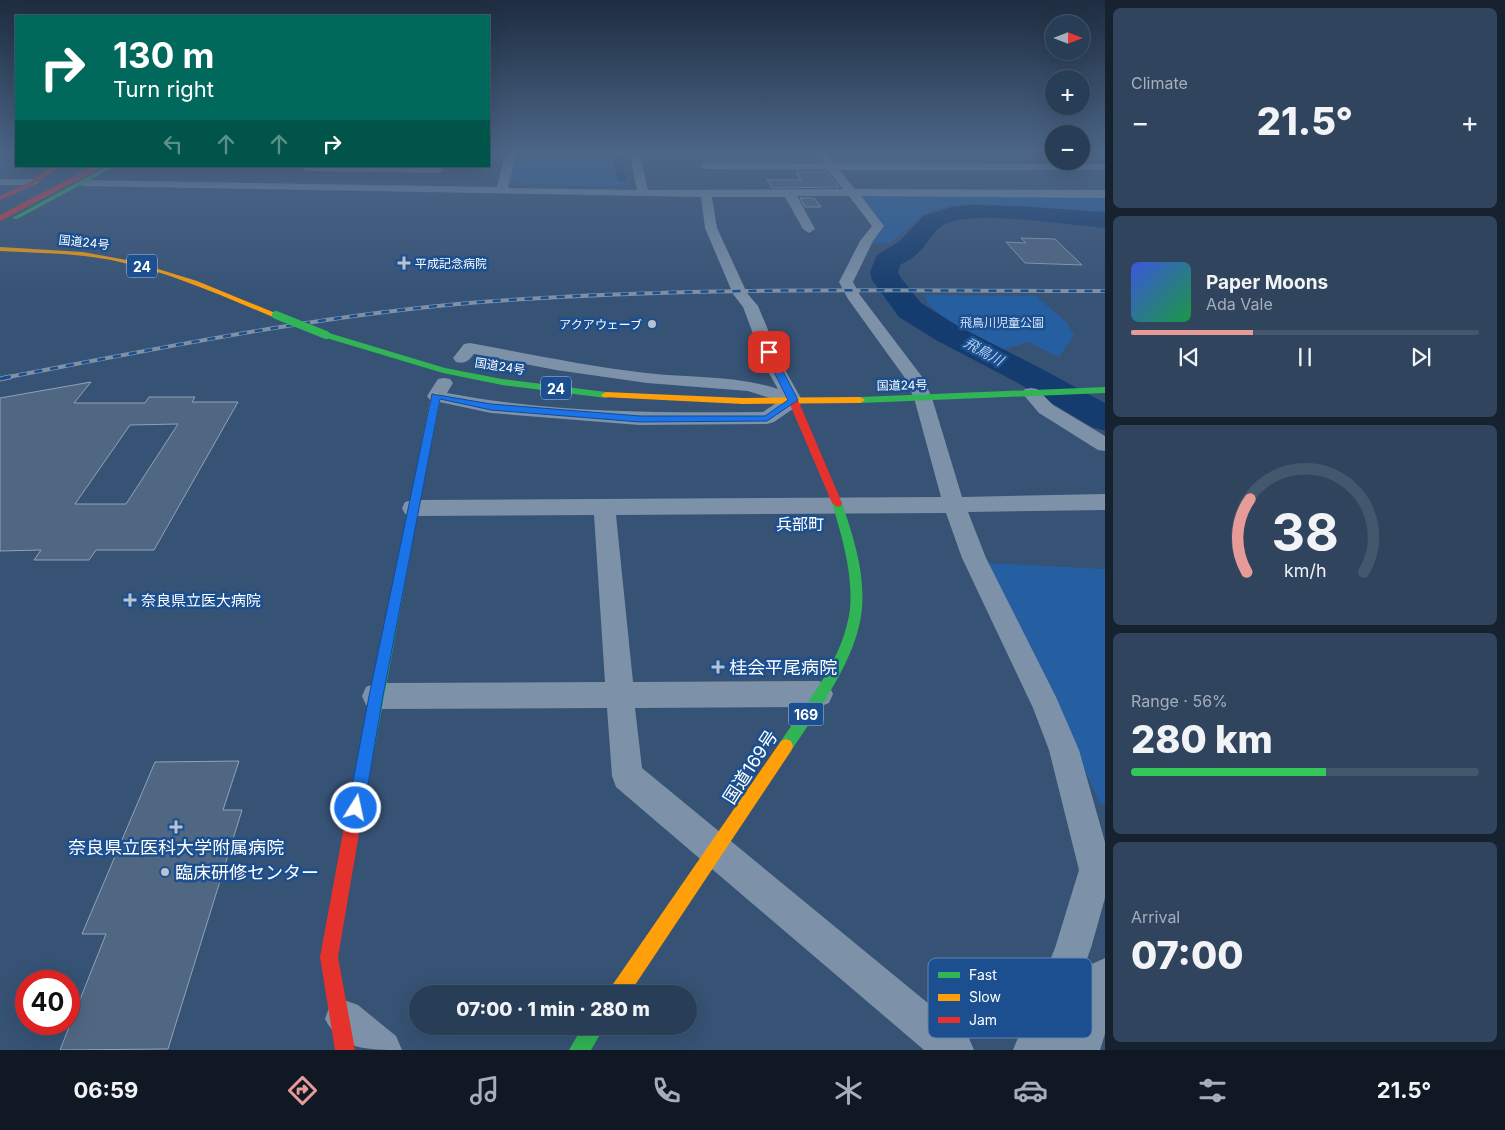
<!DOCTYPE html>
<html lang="en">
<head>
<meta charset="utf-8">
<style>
	body { margin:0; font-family:Inter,"Noto Sans JP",sans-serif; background:#30455d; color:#f1f3f6; height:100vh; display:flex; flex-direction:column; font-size:19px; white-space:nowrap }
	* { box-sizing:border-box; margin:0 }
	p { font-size:16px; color:#a5aeba }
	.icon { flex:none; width:28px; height:28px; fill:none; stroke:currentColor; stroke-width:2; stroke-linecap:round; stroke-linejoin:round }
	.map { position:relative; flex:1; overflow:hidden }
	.panel { display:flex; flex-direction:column; gap:8px; padding:8px; background:#162230; width:400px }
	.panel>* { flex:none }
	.hud { position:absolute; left:15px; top:15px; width:475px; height:152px; border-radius:0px; box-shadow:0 5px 20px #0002,0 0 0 1px #44576d; background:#00695c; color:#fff; overflow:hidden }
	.needle { width:32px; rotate:90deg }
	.controls { position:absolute; left:1045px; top:15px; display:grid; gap:10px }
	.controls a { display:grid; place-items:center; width:45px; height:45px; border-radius:50%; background:#283e57; box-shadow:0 5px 20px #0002,0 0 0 1px #44576d; font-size:25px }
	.speed { position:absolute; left:15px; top:970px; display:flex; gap:10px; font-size:25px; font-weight:700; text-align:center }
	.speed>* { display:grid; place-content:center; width:65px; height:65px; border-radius:50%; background:#283e57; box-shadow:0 5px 20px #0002,0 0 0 1px #44576d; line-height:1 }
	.speed .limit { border:8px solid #d22; background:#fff; color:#111 }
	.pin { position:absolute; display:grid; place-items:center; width:42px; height:42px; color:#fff; margin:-21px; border-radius:10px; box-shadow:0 2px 8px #0006 }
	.me { position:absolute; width:55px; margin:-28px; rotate:10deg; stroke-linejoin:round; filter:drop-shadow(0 0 4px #0008) }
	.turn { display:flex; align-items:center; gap:18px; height:105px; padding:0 15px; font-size:22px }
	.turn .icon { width:65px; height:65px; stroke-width:2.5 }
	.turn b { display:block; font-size:35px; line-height:42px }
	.lanes { display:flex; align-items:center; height:48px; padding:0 15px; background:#0003; justify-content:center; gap:25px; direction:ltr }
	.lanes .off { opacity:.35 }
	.big { font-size:38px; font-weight:800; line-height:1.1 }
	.panel .widget { flex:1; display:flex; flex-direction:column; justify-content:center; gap:8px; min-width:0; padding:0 18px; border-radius:8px; background:#30455d }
	.panel .dial { align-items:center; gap:0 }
	.dial svg { height:130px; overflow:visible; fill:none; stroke:#44576d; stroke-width:7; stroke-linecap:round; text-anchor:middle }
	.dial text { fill:#f1f3f6; stroke:none }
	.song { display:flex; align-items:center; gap:15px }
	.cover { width:60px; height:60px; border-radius:8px; background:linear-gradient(135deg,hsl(230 70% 55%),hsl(140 70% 35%)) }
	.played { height:5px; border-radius:2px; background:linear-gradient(90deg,#e69b98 35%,#44576d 35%) }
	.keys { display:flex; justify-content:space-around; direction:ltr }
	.heat { display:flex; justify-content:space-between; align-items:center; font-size:28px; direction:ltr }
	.charge { height:8px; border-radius:4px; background:linear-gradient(90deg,#34c759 56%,#44576d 0) }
	.trip { position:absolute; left:409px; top:985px; width:288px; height:50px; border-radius:25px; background:#283e57; box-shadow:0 5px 20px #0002,0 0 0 1px #44576d; font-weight:800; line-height:50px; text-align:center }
	.menu { display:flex; height:80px; justify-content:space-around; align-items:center; background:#101923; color:#a5aeba }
	.menu .icon { width:35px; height:35px }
	.menu .current { color:#e69b98 }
	.menu b { font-size:22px; color:#f1f3f6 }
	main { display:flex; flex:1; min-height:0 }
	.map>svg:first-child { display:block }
	.green { fill:#265fa1 }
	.water { fill:#153c6e }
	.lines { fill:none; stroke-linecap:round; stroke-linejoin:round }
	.river { fill:#153c6e; fill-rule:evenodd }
	.building { fill:#506783; stroke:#92a2b6; fill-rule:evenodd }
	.street { fill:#7d92a8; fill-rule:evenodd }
	.fast { fill:#30b455; fill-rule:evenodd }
	.slow { fill:#ff9f0a; fill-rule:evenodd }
	.jam { fill:#e5322d; fill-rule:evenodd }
	.rail-far1-casing { stroke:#7e92a7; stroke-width:4 }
	.rail-casing { stroke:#7e92a7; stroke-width:5 }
	.rail-far1 { stroke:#1b4f8f; stroke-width:2.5; stroke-dasharray:8; stroke-linecap:butt }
	.rail { stroke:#1b4f8f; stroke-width:3; stroke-dasharray:10; stroke-linecap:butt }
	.fast-bridge { stroke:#30b455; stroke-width:8 }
	.jam-bridge { stroke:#e5322d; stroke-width:5.5 }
	.route { fill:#1a73e8; stroke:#114b97 }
	.poi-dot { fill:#b9c2ce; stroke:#1b4f8f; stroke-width:2 }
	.labels { text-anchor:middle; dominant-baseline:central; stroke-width:5; stroke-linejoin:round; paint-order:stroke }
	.far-street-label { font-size:12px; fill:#fff; stroke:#1b4f8f }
	.far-poi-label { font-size:12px; fill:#fff; stroke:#1b4f8f; text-anchor:start }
	.far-park-label { font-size:12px; fill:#cfe3fa; stroke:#1b4f8f }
	.shield { fill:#1b4f8f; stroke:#bbcadd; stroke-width:1 }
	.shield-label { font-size:14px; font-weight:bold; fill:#fff }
	.far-water-label { font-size:14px; font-style:italic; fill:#b5d3f5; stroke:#1b4f8f }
	.poi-label { font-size:15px; fill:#fff; stroke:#1b4f8f; text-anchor:start }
	.neighbourhood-label { font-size:16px; fill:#fff; stroke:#1b4f8f }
	.near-poi-label { font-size:18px; fill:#fff; stroke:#1b4f8f; text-anchor:start }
	.near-street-label { font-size:18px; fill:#fff; stroke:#1b4f8f }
	.key { fill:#1b4f8f; stroke:#5f84b1; stroke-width:1 }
	.key-label { font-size:14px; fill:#fff }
</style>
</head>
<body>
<main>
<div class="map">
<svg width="1105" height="1050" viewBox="0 0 1105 1050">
	<rect width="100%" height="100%" fill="#365274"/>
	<g class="green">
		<path d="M515,152h106l8,31 -7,3 -101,-2 -12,-4z"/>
		<path d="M863,195l242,3v17l-40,-1 -78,-10h-23l-32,6 -12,7 -30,26h-18l12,-16 -23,-30z"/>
		<path d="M924,295l112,1 30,26 8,13 -15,22 -30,-15 -30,9c-20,-12 -68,-34 -75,-56z"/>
		<path d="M987,563l118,6v235l-4,1z"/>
	</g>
	<path class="water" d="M612,152h8l7,29h-9z"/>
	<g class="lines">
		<path class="river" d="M971,205l47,1 87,6v16c-37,-3 -130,-18 -160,-4 -12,6 -17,20 -26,28 -5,6 -13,9 -19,13l-2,7 3,6 20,25 37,23 82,42 65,35v28l-13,-4 -76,-45 -80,-42 -37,-23 -27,-37 -2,-8 7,-17 23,-14 23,-25 29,-9z"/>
	</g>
	<g class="building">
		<path d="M782,152h30l6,9h-30z"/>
		<path d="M796,172h31l12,15 -67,1 -5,-8h34z"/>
		<path d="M800,198h14l7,9h-16z"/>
		<path d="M1021,238l34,1 27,26 -57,-2 -19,-21 20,1z"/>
		<path d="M91,382l-17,21h71l4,-6h46l-3,5h46l-84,148h-58l-7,10h-55l7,-10 -41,1v-153zM178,424l-52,80h-51l55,-79z"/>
		<path d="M239,761l-16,49h19l-74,239 -108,1 46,-116h-24l73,-172z"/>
	</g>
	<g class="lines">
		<g class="street">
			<path d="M503,152l13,1 -8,35 129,2 -8,-38h10l9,38h5l190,-1 -15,-19 -123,-1 -5,-3 5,-3h117l-8,-11h11l9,11 271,1v6h-266l16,19 250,1v8l-244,-2 23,30 -11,15 -20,41 7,13 63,83 9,20 30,99 143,-3v16l-137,2 18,46 70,139 23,53 26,92v56l-14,50 -29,78 5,4 25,-66 13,-6v76l-5,16h-87l42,-102 24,-78 -30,-120 -16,-42 -71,-150 -16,-45 -330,2 17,167 186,-1 10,4 4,9 -4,9 -10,4 -184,1 7,60 326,268 6,14h-50l-308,-263 -4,-11 -5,-68 -231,1 -10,-4 -4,-9 4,-9 10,-4 229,-1 -11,-167 -181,1 -8,-2 -3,-6 3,-6 8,-2 528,-3 -27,-99 -9,-20 -57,-79 -9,-17 21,-41 12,-15 -23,-30h-52l18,33 -6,4 -6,-4 -18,-32h-73l5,31 30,65 11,13 26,62 18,32 -2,4 -26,18 -7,2 -128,1 -148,-12 -61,-13 -3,-4 11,-17 6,-1 6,1 3,4 -6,10c104,20 210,20 316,19l16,-11 -31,-10 -101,-8 -91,-13 -82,-16c-6,7 -8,10 -18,8l-3,-4 11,-14 6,-1c59,11 117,23 176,30 45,5 89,2 132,16l-12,-21 -23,-61 -10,-13 -28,-66 -4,-31 -617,-11 -6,-3 6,-3 413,7 8,-32z"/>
			<path d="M304,166l135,1 5,3 -5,3 -131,-2 -4,-1z"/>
			<path d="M0,179h34l6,3 -6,3h-34z"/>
			<path d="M1031,388l6,1 16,16 52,31v15l-7,-1 -59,-37 -17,-20 3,-4z"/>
			<path d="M344,1000l14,5 38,31 6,14c-36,0 -61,0 -77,-31l5,-14z"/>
		</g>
		<g class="fast">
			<path d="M108,166h8l-99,53 -5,-1z"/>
			<path d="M323,333h6l116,35 57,11 104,13 5,3 -5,3 -104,-13 -59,-12 -120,-36z"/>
			<path d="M1105,387v6l-245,10 -5,-3 5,-3z"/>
			<path d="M416,493l5,4 -59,319 -2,6 -6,2 -6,-2 -2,-6 65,-319z"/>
			<path d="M837,499l5,4c11,33 23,69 20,105 -4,50 -44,102 -71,143l-5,2 -5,-2 -2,-5 2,-5c27,-40 63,-83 69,-132 3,-36 -8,-72 -18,-106z"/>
			<path d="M583,1026h22l-14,24h-22z"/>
		</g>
		<g class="slow">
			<path d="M0,247l83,5 49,9 65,20 83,34 -7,2c-53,-22 -106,-46 -162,-57 -37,-7 -74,-7 -111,-9z"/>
			<path d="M606,392l137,6 117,-1 5,3 -5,3 -117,1 -140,-7 -2,-2z"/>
			<path d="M436,393l5,3 -20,101 -5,4 -5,-4 20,-101z"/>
			<path d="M786,739l5,2 2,5 -2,5 -162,243h-20l2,-7 170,-246z"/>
		</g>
		<g class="jam">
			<path d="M54,166h7c-19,14 -39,26 -61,34v-4l32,-15 6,-6z"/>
			<path d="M793,397l5,3 44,103 -1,3 -4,1 -5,-4 -44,-103z"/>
			<path d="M354,808l6,2 2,6 -24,141 17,93h-20l-15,-93 26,-141 2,-6z"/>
		</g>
		<g class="rail-far1-casing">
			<path id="rail-far1" d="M3,378c158,-30 317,-63 478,-76 208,-16 416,-11 624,-11"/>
		</g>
		<g class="rail-casing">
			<path id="rail" d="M0,379l10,-2"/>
		</g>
		<use href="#rail-far1" class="rail-far1"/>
		<use href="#rail" class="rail"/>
		<path class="fast-bridge" d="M276,315l50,20"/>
		<path class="jam-bridge" d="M0,218l99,-52"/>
	</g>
	<linearGradient id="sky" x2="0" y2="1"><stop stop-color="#1e2d40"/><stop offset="0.51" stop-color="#4c6688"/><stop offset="1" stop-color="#4c6688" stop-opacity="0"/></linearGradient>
	<rect width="1105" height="299" fill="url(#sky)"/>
	<path class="route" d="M769,350l4,2 25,48 -31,21 -127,1 -149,-12 -51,-11 -57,297 -19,112 -2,6 -6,2 -6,-2 -2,-6 21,-112 63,-302 59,10 149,12h125l23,-16 -24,-48z"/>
	<g class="poi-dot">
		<path d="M401.5 255.5h5v5h5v5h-5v5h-5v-5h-5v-5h5z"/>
		<circle cx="652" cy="324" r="5"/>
		<path d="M127.5 592.5h5v5h5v5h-5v5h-5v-5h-5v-5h5z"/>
		<path d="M715.5 659.5h5v5h5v5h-5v5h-5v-5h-5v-5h5z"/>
		<path d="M173.5 819.5h5v5h5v5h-5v5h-5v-5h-5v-5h5z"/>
		<circle cx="165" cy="872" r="5"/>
	</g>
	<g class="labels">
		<g class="far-street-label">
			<text transform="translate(84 242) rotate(6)">国道24号</text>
			<text transform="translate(500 366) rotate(9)">国道24号</text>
			<text transform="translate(902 385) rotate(-1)">国道24号</text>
		</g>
		<g class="far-poi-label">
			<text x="415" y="263">平成記念病院</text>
			<text x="642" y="324" text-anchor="end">アクアウェーブ</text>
		</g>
		<g class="far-park-label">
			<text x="1002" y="322">飛鳥川児童公園</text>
		</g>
		<g class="shield">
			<rect x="127" y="254.5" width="30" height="23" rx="4"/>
			<rect x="541" y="376.5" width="30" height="23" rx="4"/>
			<rect x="788.5" y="702.5" width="35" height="23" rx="4"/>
		</g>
		<g class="shield-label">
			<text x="142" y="266">24</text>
			<text x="556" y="388">24</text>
			<text x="806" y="714">169</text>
		</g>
		<g class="far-water-label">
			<text transform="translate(984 351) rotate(29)">飛鳥川</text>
		</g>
		<g class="poi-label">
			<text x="141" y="600">奈良県立医大病院</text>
		</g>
		<g class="neighbourhood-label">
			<text x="800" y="524">兵部町</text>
		</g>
		<g class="near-poi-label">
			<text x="729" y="667">桂会平尾病院</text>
			<text x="176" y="847" text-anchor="middle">奈良県立医科大学附属病院</text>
			<text x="175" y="872">臨床研修センター</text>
		</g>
		<g class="near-street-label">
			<text transform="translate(750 767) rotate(-57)">国道169号</text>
		</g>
	</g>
	<rect x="928" y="958" width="164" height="80" rx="8" class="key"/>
	<rect x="938" y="972" width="22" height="6" fill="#30b455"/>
	<rect x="938" y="994" width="22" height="7" fill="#ff9f0a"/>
	<rect x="938" y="1017" width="22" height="6" fill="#e5322d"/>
	<g class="key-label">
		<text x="969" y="980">Fast</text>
		<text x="969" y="1002">Slow</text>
		<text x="969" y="1025">Jam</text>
	</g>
</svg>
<div class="controls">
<a><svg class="needle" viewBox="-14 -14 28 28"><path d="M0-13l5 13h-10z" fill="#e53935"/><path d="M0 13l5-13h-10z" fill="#a5aeba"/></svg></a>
<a>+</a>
<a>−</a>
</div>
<div class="speed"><div class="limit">40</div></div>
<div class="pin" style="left:769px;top:352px;background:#d93025"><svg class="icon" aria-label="arrive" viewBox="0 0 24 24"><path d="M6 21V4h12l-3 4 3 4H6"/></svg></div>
<svg class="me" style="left:356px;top:808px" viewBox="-20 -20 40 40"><circle r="17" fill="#1a73e8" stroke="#fff" stroke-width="3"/><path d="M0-11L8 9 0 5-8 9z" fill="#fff"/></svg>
<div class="trip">07:00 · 1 min · 280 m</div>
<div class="hud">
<div class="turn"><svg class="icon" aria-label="right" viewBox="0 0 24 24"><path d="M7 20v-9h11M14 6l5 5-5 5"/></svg><div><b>130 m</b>Turn right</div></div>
<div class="lanes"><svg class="icon off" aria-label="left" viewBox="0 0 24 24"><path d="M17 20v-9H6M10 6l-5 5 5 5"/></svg><svg class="icon off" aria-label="ahead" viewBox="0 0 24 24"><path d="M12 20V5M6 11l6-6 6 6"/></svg><svg class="icon off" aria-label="ahead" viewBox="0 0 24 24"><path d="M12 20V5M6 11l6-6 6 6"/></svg><svg class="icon" aria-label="right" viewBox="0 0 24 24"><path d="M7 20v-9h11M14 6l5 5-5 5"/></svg></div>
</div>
</div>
<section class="panel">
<div class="widget"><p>Climate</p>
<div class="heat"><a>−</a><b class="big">21.5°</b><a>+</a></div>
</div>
<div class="widget">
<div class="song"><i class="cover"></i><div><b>Paper Moons</b><p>Ada Vale</p></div></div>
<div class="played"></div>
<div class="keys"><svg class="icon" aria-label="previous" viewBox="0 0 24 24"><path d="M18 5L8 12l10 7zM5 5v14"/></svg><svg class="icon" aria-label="pause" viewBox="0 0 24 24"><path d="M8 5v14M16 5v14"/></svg><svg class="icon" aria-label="next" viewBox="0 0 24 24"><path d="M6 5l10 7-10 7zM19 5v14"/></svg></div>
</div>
<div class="widget dial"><svg viewBox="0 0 100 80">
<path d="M14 69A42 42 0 1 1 86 69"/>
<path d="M14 69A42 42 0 0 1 16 24" stroke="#e69b98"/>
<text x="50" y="56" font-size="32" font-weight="700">38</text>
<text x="50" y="72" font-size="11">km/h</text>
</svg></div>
<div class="widget"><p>Range · 56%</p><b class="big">280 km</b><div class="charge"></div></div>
<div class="widget"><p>Arrival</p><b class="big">07:00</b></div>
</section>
</main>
<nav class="menu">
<b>06:59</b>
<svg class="icon current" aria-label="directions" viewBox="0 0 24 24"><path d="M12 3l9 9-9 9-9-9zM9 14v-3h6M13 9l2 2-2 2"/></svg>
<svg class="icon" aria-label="music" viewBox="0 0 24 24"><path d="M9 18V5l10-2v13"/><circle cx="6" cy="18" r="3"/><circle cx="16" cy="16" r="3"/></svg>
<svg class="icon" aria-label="phone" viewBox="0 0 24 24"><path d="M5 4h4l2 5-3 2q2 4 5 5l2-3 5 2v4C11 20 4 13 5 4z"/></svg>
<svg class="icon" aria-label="climate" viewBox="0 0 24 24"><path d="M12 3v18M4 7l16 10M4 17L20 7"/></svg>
<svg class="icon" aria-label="car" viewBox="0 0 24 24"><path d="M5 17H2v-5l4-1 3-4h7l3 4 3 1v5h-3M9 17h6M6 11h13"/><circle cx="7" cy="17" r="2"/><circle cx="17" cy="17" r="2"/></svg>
<svg class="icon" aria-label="filters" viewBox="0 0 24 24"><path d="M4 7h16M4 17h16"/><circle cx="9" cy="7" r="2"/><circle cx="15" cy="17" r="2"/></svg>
<b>21.5°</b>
</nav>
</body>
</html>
